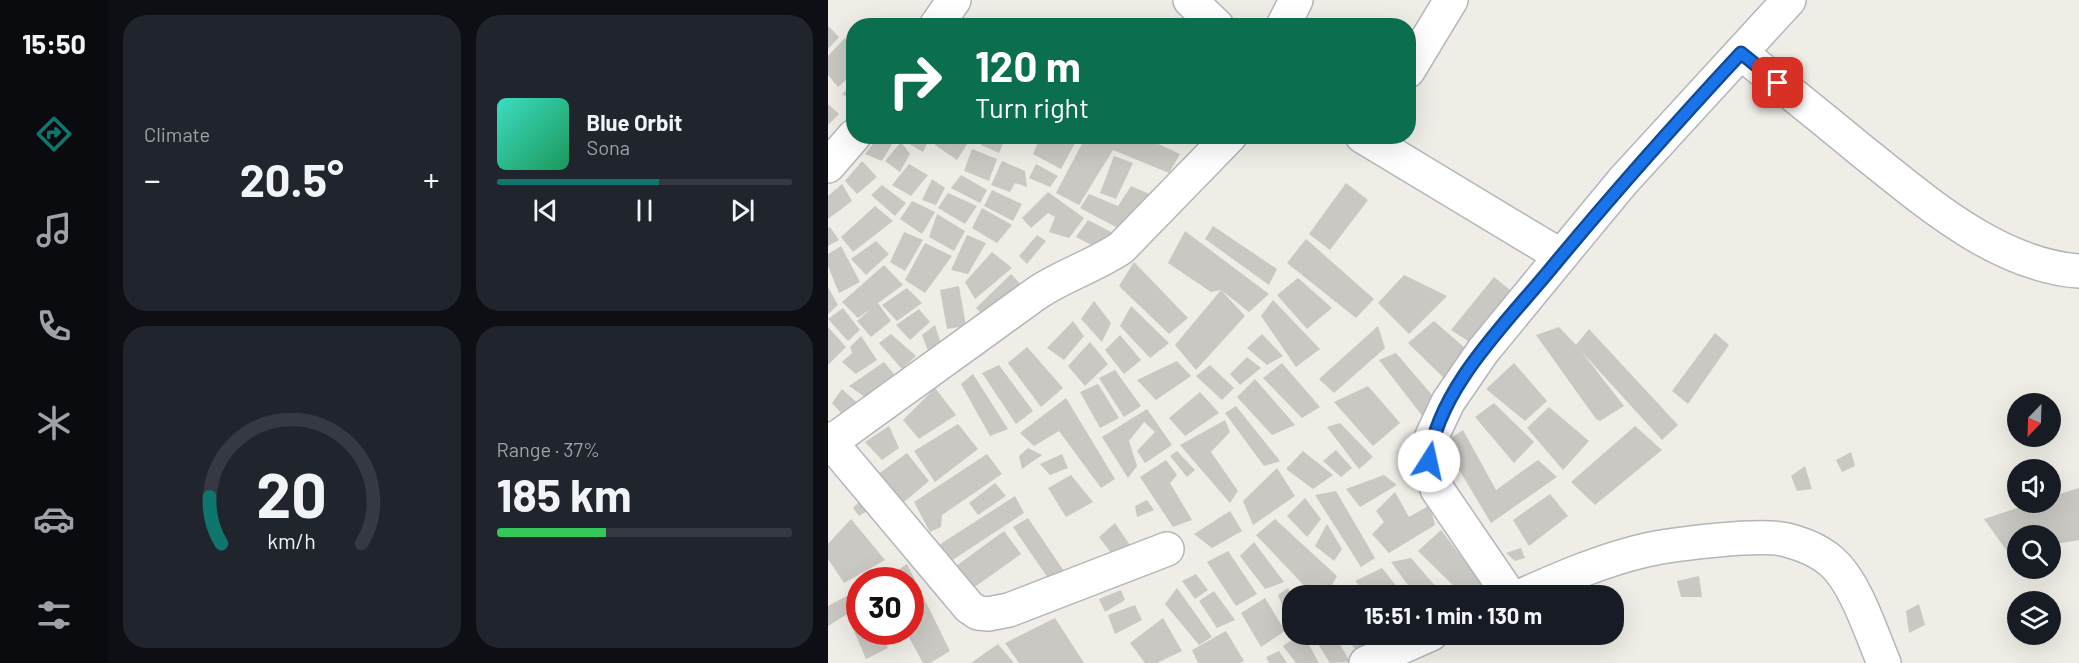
<!DOCTYPE html>
<html lang="en">
<head>
<meta charset="utf-8">
<style>
	body { margin:0; font-family:Barlow,sans-serif; background:#20242c; color:#f1f3f6; height:100vh; display:flex; flex-direction:column; font-size:22px; white-space:nowrap }
	* { box-sizing:border-box; margin:0 }
	p { font-size:20px; color:#9ea1a6 }
	.icon { flex:none; width:33px; height:33px; fill:none; stroke:currentColor; stroke-width:2; stroke-linecap:round; stroke-linejoin:round }
	.map { position:relative; flex:1; overflow:hidden }
	.sheet { display:flex; flex-direction:column; gap:15px; padding:15px; background:#0d0f14; width:720px }
	.sheet>* { flex:none }
	.top-card { position:absolute; left:18px; top:18px; width:570px; height:126px; border-radius:24px; box-shadow:0 6px 24px #0002; background:#0b6e4f; color:#fff; overflow:hidden }
	.needle { width:39px; rotate:203deg }
	.fabs { position:absolute; left:1179px; top:393px; display:grid; gap:12px }
	.fabs a { display:grid; place-items:center; width:54px; height:54px; border-radius:50%; background:#171b24; box-shadow:0 6px 24px #0002; font-size:30px }
	.speed { position:absolute; left:18px; top:567px; display:flex; gap:12px; font-size:30px; font-weight:700; text-align:center }
	.speed>* { display:grid; place-content:center; width:78px; height:78px; border-radius:50%; background:#171b24; box-shadow:0 6px 24px #0002; line-height:1 }
	.speed .limit { border:9px solid #d22; background:#fff; color:#111 }
	.pin { position:absolute; display:grid; place-items:center; width:51px; height:51px; color:#fff; margin:-26px; border-radius:12px; box-shadow:0 3px 9px #0006 }
	.me { position:absolute; width:66px; margin:-33px; rotate:10deg; stroke-linejoin:round; filter:drop-shadow(0 0 4px #0008) }
	.turn { display:flex; align-items:center; gap:21px; height:126px; padding:0 30px; font-size:27px }
	.turn .icon { width:78px; height:78px; stroke-width:2.5 }
	.turn b { display:block; font-size:42px; line-height:51px }
	.big { font-size:45px; font-weight:700; line-height:1.1 }
	.sheet .tile { flex:1; display:flex; flex-direction:column; justify-content:center; gap:9px; min-width:0; padding:0 21px; border-radius:24px; background:#20242c }
	.sheet .dial { align-items:center; gap:0 }
	.dial svg { height:156px; overflow:visible; fill:none; stroke:#363941; stroke-width:7; stroke-linecap:round; text-anchor:middle }
	.dial text { fill:#f1f3f6; stroke:none }
	.song { display:flex; align-items:center; gap:18px }
	.cover { width:72px; height:72px; border-radius:9px; background:linear-gradient(135deg,hsl(170 70% 55%),hsl(150 70% 35%)) }
	.played { height:6px; border-radius:3px; background:linear-gradient(90deg,#0f766e 55%,#363941 55%) }
	.keys { display:flex; justify-content:space-around; direction:ltr }
	.heat { display:flex; justify-content:space-between; align-items:center; font-size:33px; direction:ltr }
	.charge { height:9px; border-radius:4px; background:linear-gradient(90deg,#34c759 37%,#363941 0) }
	.sheet .tiles { flex:1; display:grid; gap:15px; grid-template-columns:repeat(2,1fr) }
	.trip { position:absolute; left:454px; top:585px; width:342px; height:60px; border-radius:24px; background:#171b24; box-shadow:0 6px 24px #0002; font-weight:700; line-height:60px; text-align:center }
	main { display:flex; flex:1; min-height:0 }
	.tabs { display:flex; flex-direction:column; width:108px; justify-content:space-around; align-items:center; background:#090b0e; color:#9ea1a6 }
	.tabs .icon { width:42px; height:42px }
	.tabs .selected { color:#0f766e }
	.tabs b { font-size:27px; color:#f1f3f6 }
	.map>svg:first-child { display:block }
	.building { fill:#cac8c3 }
	.lines { fill:none; stroke-linecap:round; stroke-linejoin:round }
	.minor-casing { stroke:#b3b6ba; stroke-width:36 }
	.minor { stroke:#fff; stroke-width:33 }
	.route-casing { stroke:#114b97; stroke-width:15 }
	.route { stroke:#1a73e8; stroke-width:10 }
</style>
</head>
<body>
<main>
<nav class="tabs">
<b>15:50</b>
<svg class="icon selected" aria-label="directions" viewBox="0 0 24 24"><path d="M12 3l9 9-9 9-9-9zM9 14v-3h6M13 9l2 2-2 2"/></svg>
<svg class="icon" aria-label="music" viewBox="0 0 24 24"><path d="M9 18V5l10-2v13"/><circle cx="6" cy="18" r="3"/><circle cx="16" cy="16" r="3"/></svg>
<svg class="icon" aria-label="phone" viewBox="0 0 24 24"><path d="M5 4h4l2 5-3 2q2 4 5 5l2-3 5 2v4C11 20 4 13 5 4z"/></svg>
<svg class="icon" aria-label="climate" viewBox="0 0 24 24"><path d="M12 3v18M4 7l16 10M4 17L20 7"/></svg>
<svg class="icon" aria-label="car" viewBox="0 0 24 24"><path d="M5 17H2v-5l4-1 3-4h7l3 4 3 1v5h-3M9 17h6M6 11h13"/><circle cx="7" cy="17" r="2"/><circle cx="17" cy="17" r="2"/></svg>
<svg class="icon" aria-label="filters" viewBox="0 0 24 24"><path d="M4 7h16M4 17h16"/><circle cx="9" cy="7" r="2"/><circle cx="15" cy="17" r="2"/></svg>
</nav>
<section class="sheet">
<div class="tiles">
<div class="tile"><p>Climate</p>
<div class="heat"><a>−</a><b class="big">20.5°</b><a>+</a></div>
</div>
<div class="tile">
<div class="song"><i class="cover"></i><div><b>Blue Orbit</b><p>Sona</p></div></div>
<div class="played"></div>
<div class="keys"><svg class="icon" aria-label="previous" viewBox="0 0 24 24"><path d="M18 5L8 12l10 7zM5 5v14"/></svg><svg class="icon" aria-label="pause" viewBox="0 0 24 24"><path d="M8 5v14M16 5v14"/></svg><svg class="icon" aria-label="next" viewBox="0 0 24 24"><path d="M6 5l10 7-10 7zM19 5v14"/></svg></div>
</div>
<div class="tile dial"><svg viewBox="0 0 100 80">
<path d="M14 69A42 42 0 1 1 86 69"/>
<path d="M14 69A42 42 0 0 1 8 45" stroke="#0f766e"/>
<text x="50" y="56" font-size="32" font-weight="700">20</text>
<text x="50" y="72" font-size="11">km/h</text>
</svg></div>
<div class="tile"><p>Range · 37%</p><b class="big">185 km</b><div class="charge"></div></div>
</div>
</section>
<div class="map">
<svg width="1251" height="663" viewBox="0 0 1251 663">
	<rect width="100%" height="100%" fill="#efede6"/>
	<g class="building">
		<path d="M0,26l11,11 -11,12z"/>
		<path d="M17,38l9,10v25l-16,14 -10,-12v-19z"/>
		<path d="M26,83v19l-12,-8z"/>
		<path d="M0,104l11,10 -11,11z"/>
		<path d="M51,136l16,3 -13,22 -17,-7z"/>
		<path d="M84,136h19l-8,16 -15,-9z"/>
		<path d="M111,136h33l-15,24 -22,-15z"/>
		<path d="M156,136h22l-7,17 -18,-8z"/>
		<path d="M213,136h38l-18,33 -28,-15z"/>
		<path d="M258,136h55l39,18 -11,19 -56,-23 -34,55 -23,-12z"/>
		<path d="M73,142l9,12 -10,18 -15,-11z"/>
		<path d="M144,149l25,10 -8,22 -25,-10z"/>
		<path d="M286,156l19,7 -17,36 -16,-6z"/>
		<path d="M34,161l15,16 -20,17 -12,-13z"/>
		<path d="M174,161l23,10 2,16 -12,-4 -5,9 -19,-7z"/>
		<path d="M81,164l19,11 -17,21 -19,-11z"/>
		<path d="M208,164l22,12 -8,11 -21,-9z"/>
		<path d="M133,175l26,15 -7,13 -29,-15z"/>
		<path d="M104,179l13,9 -9,17 -14,-5z"/>
		<path d="M518,183l22,17 -38,50 -21,-16z"/>
		<path d="M14,184l10,17 -24,18v-23z"/>
		<path d="M54,185l24,18 -11,13 -24,-21z"/>
		<path d="M303,186l23,10 -25,38 -49,-26 9,-14 29,12z"/>
		<path d="M164,190l30,14 -9,17 -29,-15z"/>
		<path d="M220,192l36,26 -15,20 -20,-6 6,-15 -7,-4 -17,15 -9,-10z"/>
		<path d="M120,193l29,13 -12,18 -27,-16z"/>
		<path d="M84,201l23,11 -13,22 -22,-15z"/>
		<path d="M47,206l18,15 -40,31 -12,-15z"/>
		<path d="M154,208l30,17 -15,18 -25,-15z"/>
		<path d="M109,214l28,17 -11,20 -25,-14z"/>
		<path d="M260,220l27,14 -12,17 -27,-14z"/>
		<path d="M385,226l64,43 -8,16 -64,-46z"/>
		<path d="M2,227l9,13 -11,6v-18z"/>
		<path d="M357,231l84,63 -20,18 -28,-22 -10,2 -43,-29z"/>
		<path d="M76,232l19,8 -18,31 -15,-9z"/>
		<path d="M139,235l19,8 -18,31 -17,-4z"/>
		<path d="M209,235l9,6 -19,23 -8,-8z"/>
		<path d="M478,239l68,60 -18,19 -69,-55z"/>
		<path d="M48,241l13,13 -23,21 -15,-16z"/>
		<path d="M97,243l27,13 -27,37 -20,-13z"/>
		<path d="M13,246l19,36 -21,11 -11,-27v-12z"/>
		<path d="M164,252l20,16 -37,31 -10,-17z"/>
		<path d="M306,262l54,56 -19,16 -50,-48z"/>
		<path d="M56,265l19,20 -25,18 13,18 -20,16 -14,-16 15,-13 -14,10 -16,-16z"/>
		<path d="M183,274l17,18 -40,28 -12,-12z"/>
		<path d="M576,275l43,21 -38,38 -31,-31z"/>
		<path d="M666,277l30,24 -41,50 -32,-21z"/>
		<path d="M470,278l34,30 -25,21 -30,-34z"/>
		<path d="M131,286l7,40 -19,3 -7,-39z"/>
		<path d="M0,287l10,18 -10,9z"/>
		<path d="M79,288l15,15 -25,18 -15,-16z"/>
		<path d="M393,290l24,26 -49,54 -21,-25z"/>
		<path d="M445,300l47,49 -24,18 -35,-51z"/>
		<path d="M266,301l17,22 -9,19 -21,-23z"/>
		<path d="M303,306l38,37 -19,15 -30,-32z"/>
		<path d="M15,308l17,22 -12,11 -20,-22z"/>
		<path d="M91,309l11,13 -20,18 -14,-15z"/>
		<path d="M245,321l11,15 -20,24 -17,-12z"/>
		<path d="M606,321l39,34 -24,28 -41,-40z"/>
		<path d="M107,325l7,22 -12,9 -8,-21z"/>
		<path d="M550,326l7,22 -51,45 -15,-14z"/>
		<path d="M0,327l18,20 -18,18z"/>
		<path d="M731,327l17,18 13,-16 89,96 -16,15 -81,-89 43,55 -24,15 -4,-2 -60,-84z"/>
		<path d="M887,333l14,12 -41,59 -16,-13z"/>
		<path d="M63,334l25,22 -14,13 -23,-26z"/>
		<path d="M434,334l21,22 -16,9 -20,-17z"/>
		<path d="M292,335l21,25 -17,14 -19,-24z"/>
		<path d="M33,336l16,24 -21,14 -14,-12 10,-9 -2,-6z"/>
		<path d="M262,342l18,22 -23,22 -17,-20z"/>
		<path d="M199,347l36,41 -22,19 -33,-44z"/>
		<path d="M568,353l42,49 -11,20 -48,-62z"/>
		<path d="M419,357l14,11 -21,17 -10,-11z"/>
		<path d="M349,361l14,15 -35,24 -19,-20z"/>
		<path d="M56,362l14,17 -27,22 -22,-15z"/>
		<path d="M454,363l38,44 -18,11 -39,-40z"/>
		<path d="M686,363l33,38 -22,20 -39,-32z"/>
		<path d="M171,365l34,46 -17,13 -34,-51z"/>
		<path d="M382,365l24,23 -12,12 -26,-24z"/>
		<path d="M287,370l26,36 -17,11 -25,-39z"/>
		<path d="M145,374l35,55 -18,7 -29,-52z"/>
		<path d="M427,379l40,46 -23,10 -35,-38z"/>
		<path d="M270,384l21,34 -19,10 -20,-36z"/>
		<path d="M540,386l32,37 -27,23 -39,-44z"/>
		<path d="M107,388l21,27 -37,24 -16,-19z"/>
		<path d="M14,389l22,20 -17,11 -15,-17z"/>
		<path d="M372,392l19,21 -34,23 -16,-18z"/>
		<path d="M238,398l49,81 -14,9 -42,-57 -25,15 -14,-13z"/>
		<path d="M666,403l40,39 -20,21 -39,-46z"/>
		<path d="M408,406l44,55 -16,5 -39,-53z"/>
		<path d="M721,407l40,34 -26,29 -36,-42z"/>
		<path d="M319,409l25,36 -27,18 -8,-12 18,-19 -11,-10 -15,19 8,25 -9,12 -26,-41z"/>
		<path d="M397,420l5,12 -19,20 27,39 -8,12 -50,-58z"/>
		<path d="M512,423l33,34 -14,12 -32,-42z"/>
		<path d="M130,424l20,25 -43,33 -21,-31z"/>
		<path d="M61,426l10,22 -17,12 -17,-18z"/>
		<path d="M807,426l27,24 -67,55 -24,-23z"/>
		<path d="M635,430l33,60 42,-30 19,17 -66,46 -48,-80z"/>
		<path d="M200,448l14,7 -20,14 -3,-13z"/>
		<path d="M508,450l16,18 -11,9 -18,-16z"/>
		<path d="M349,451l18,19 -8,7 -17,-21z"/>
		<path d="M475,451l30,24 -20,14 -27,-20z"/>
		<path d="M1023,452l4,14 -13,6 -6,-12z"/>
		<path d="M79,453l22,28 -25,21 -27,-27z"/>
		<path d="M159,454l15,20 -60,41 -1,12 -11,5 -16,-30z"/>
		<path d="M234,454l6,14 -18,7 -10,-11z"/>
		<path d="M338,460l11,15 -7,8 22,37 -19,7 -33,-50z"/>
		<path d="M977,466l7,23 -15,2 -6,-15z"/>
		<path d="M449,468l18,28 -42,29 -10,-24z"/>
		<path d="M243,475l22,27 -27,15 -18,-29z"/>
		<path d="M556,475l13,10 -37,22 -14,-18z"/>
		<path d="M167,483l11,13 -28,19 -9,-12z"/>
		<path d="M1251,488v52l-29,5v-9h-32v16l-9,2 -25,-35 51,-17h15v-5z"/>
		<path d="M508,491l39,67 -14,9 -46,-72z"/>
		<path d="M567,492l14,25 21,-12 5,20 -46,28 -17,-19 12,-12 -8,-11z"/>
		<path d="M722,494l18,22 -39,30 -16,-26z"/>
		<path d="M187,496l9,17 -73,48 -12,-16z"/>
		<path d="M477,498l16,21 -14,18 -20,-21z"/>
		<path d="M319,500l7,10 -17,7 -2,-11z"/>
		<path d="M32,501l7,10 -8,5 -6,-8z"/>
		<path d="M402,511l12,20 -30,17 -18,-14z"/>
		<path d="M200,518l38,56 -16,7 -37,-54z"/>
		<path d="M23,519l34,41 -41,23 -16,-24v-15z"/>
		<path d="M447,519l62,57 -11,20h-12l-58,-61z"/>
		<path d="M287,523l19,28 -17,10 -18,-24z"/>
		<path d="M499,524l15,25 -8,12 -19,-15z"/>
		<path d="M613,530l41,54 -18,12 -46,-45z"/>
		<path d="M176,531l17,23 -52,37 -17,-22z"/>
		<path d="M426,542l30,40 -19,7 -25,-33z"/>
		<path d="M693,548l4,10 -10,3 -9,-8z"/>
		<path d="M400,551l29,43 -21,12 -29,-44z"/>
		<path d="M583,558l26,30 -5,8h-16l-25,-34z"/>
		<path d="M79,564l43,87 -20,12h-7l-17,-31h4v-52h-27z"/>
		<path d="M554,568l15,19 -27,9 -15,-15z"/>
		<path d="M368,574l12,16 -13,9 -13,-18z"/>
		<path d="M871,576l3,21h-21l-4,-16z"/>
		<path d="M349,588l35,49 -13,8 -34,-41z"/>
		<path d="M460,588l5,10v19l-5,3 -10,-25z"/>
		<path d="M32,589l-3,19 -29,18v-20z"/>
		<path d="M293,590l4,10 -20,12 -6,-13z"/>
		<path d="M386,591l21,29 -18,8 -18,-27z"/>
		<path d="M437,598l20,33 -24,16 -20,-34z"/>
		<path d="M1091,604l6,21 -16,8 -3,-22z"/>
		<path d="M307,605l7,15 -27,14 -7,-19z"/>
		<path d="M32,617v15h20l8,16 -22,11 -16,-37z"/>
		<path d="M227,618l29,45h-65l-14,-20z"/>
		<path d="M335,618l19,33 -25,12h-12l-15,-20z"/>
		<path d="M398,631l18,30 -4,2h-42l-6,-13z"/>
		<path d="M473,634h2l16,29h-23l-13,-17z"/>
		<path d="M484,634h22l16,28 -20,1z"/>
		<path d="M515,634h37l-20,21z"/>
		<path d="M170,644l16,19h-43z"/>
		<path d="M451,651l8,12h-18l-3,-6z"/>
	</g>
	<g class="lines">
		<g class="minor-casing">
			<g id="minor">
				<path d="M362,0l27,26"/>
				<path d="M108,26l18,-26"/>
				<path d="M455,26l13,-26"/>
				<path d="M913,53c40,32 81,65 121,98 62,49 134,114 217,120"/>
				<path d="M580,71l43,-71"/>
				<path d="M534,136l199,120 -78,95 -35,51 -16,34 -3,25 8,28 73,107"/>
				<path d="M0,166l26,-30"/>
				<path d="M733,256l62,-75 166,-181"/>
				<path d="M0,439l141,168 9,6 10,1 21,-4 158,-61"/>
				<path d="M3,442l206,-149c27,-18 57,-27 84,-45l109,-112"/>
				<path d="M693,596c40,-18 82,-36 125,-46 28,-6 115,-17 141,-10 15,4 33,11 45,22 24,21 39,71 52,101"/>
				<path d="M538,663l65,-29"/>
			</g>
		</g>
		<use href="#minor" class="minor"/>
	</g>
	<g class="lines">
		<g class="route-casing">
			<path id="route" d="M601,461c8,-71 76,-137 120,-190 62,-75 126,-147 192,-218l37,30"/>
		</g>
		<use href="#route" class="route"/>
	</g>
</svg>
<div class="fabs">
<a><svg class="needle" viewBox="-14 -14 28 28"><path d="M0-13l5 13h-10z" fill="#e53935"/><path d="M0 13l5-13h-10z" fill="#9ea1a6"/></svg></a>
<a><svg class="icon" aria-label="sound" viewBox="0 0 24 24"><path d="M4 9h4l5-4v14l-5-4H4zM17 9q2 3 0 6"/></svg></a>
<a><svg class="icon" aria-label="search" viewBox="0 0 24 24"><circle cx="10" cy="10" r="6"/><path d="M15 15l6 6"/></svg></a>
<a><svg class="icon" aria-label="layers" viewBox="0 0 24 24"><path d="M12 4l9 5-9 5-9-5zM3 14l9 5 9-5"/></svg></a>
</div>
<div class="speed"><div class="limit">30</div></div>
<div class="pin" style="left:950px;top:83px;background:#d93025"><svg class="icon" aria-label="arrive" viewBox="0 0 24 24"><path d="M6 21V4h12l-3 4 3 4H6"/></svg></div>
<svg class="me" style="left:601px;top:461px" viewBox="-20 -20 40 40"><circle r="19" fill="#fff"/><path d="M0-13L10 11 0 6-10 11z" fill="#1a73e8"/></svg>
<div class="trip">15:51 · 1 min · 130 m</div>
<div class="top-card">
<div class="turn"><svg class="icon" aria-label="right" viewBox="0 0 24 24"><path d="M7 20v-9h11M14 6l5 5-5 5"/></svg><div><b>120 m</b>Turn right</div></div>
</div>
</div>
</main>
</body>
</html>
